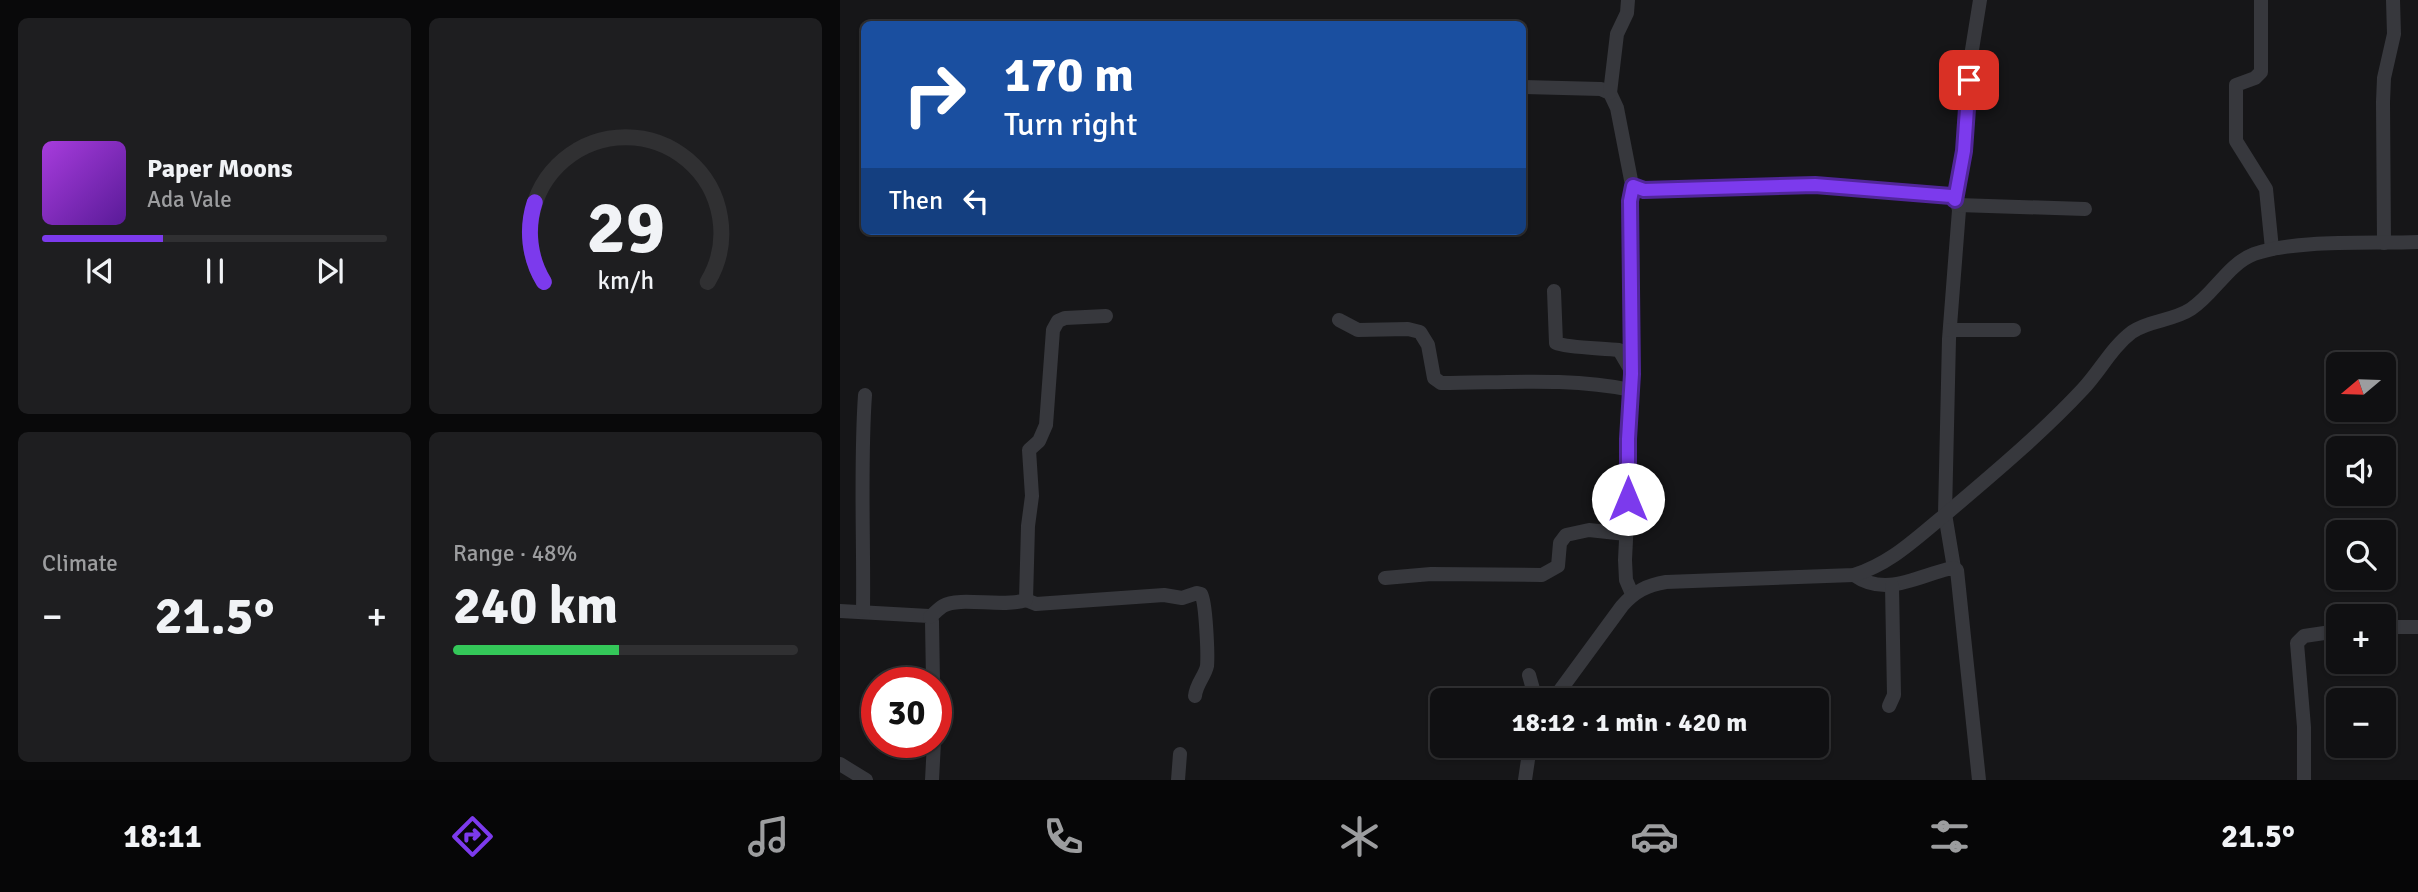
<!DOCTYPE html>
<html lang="en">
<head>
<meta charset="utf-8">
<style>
	body { margin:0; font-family:Signika,sans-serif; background:#1e1e20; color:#f1f3f6; height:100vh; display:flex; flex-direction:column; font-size:26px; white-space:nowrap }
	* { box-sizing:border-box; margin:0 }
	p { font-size:23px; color:#9c9d9f }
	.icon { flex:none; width:38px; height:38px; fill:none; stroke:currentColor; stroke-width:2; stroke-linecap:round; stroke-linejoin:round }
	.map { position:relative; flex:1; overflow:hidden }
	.side { display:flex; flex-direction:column; gap:18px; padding:18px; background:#09090a; width:840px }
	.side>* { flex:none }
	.hud { position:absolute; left:21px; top:21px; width:665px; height:214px; border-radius:10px; box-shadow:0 2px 5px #0004,0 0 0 2px #303032; background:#1a4fa0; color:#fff; overflow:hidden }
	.needle { width:46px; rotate:251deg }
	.fabs { position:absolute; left:1486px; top:352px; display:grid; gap:14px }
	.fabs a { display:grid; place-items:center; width:70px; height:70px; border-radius:10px; background:#101012; box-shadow:0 2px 5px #0004,0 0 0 2px #303032; font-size:35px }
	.speed { position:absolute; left:21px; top:667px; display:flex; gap:14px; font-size:35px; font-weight:700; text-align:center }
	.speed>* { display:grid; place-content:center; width:91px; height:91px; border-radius:50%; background:#101012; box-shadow:0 2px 5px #0004,0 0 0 2px #303032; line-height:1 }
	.speed .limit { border:10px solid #d22; background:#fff; color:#111 }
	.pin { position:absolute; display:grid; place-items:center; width:60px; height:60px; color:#fff; margin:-30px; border-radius:14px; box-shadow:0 4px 10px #0006 }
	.me { position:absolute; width:77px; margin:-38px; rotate:0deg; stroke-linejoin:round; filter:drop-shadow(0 0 5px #0008) }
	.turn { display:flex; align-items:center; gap:24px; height:147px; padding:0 28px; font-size:32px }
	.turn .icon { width:91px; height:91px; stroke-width:2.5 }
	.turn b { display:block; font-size:49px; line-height:60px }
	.then { display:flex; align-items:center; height:66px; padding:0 28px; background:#0003; gap:14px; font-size:26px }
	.big { font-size:52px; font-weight:700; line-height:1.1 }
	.side .tile { flex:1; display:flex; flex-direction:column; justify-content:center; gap:10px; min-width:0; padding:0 24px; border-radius:10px; background:#1e1e20 }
	.side .dial { align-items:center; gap:0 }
	.dial svg { height:182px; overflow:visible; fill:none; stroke:#303032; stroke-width:7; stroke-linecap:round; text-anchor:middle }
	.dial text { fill:#f1f3f6; stroke:none }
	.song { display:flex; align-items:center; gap:21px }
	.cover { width:84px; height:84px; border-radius:10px; background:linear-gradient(135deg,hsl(280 70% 55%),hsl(270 70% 35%)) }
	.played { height:7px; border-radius:4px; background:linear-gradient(90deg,#7c3aed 35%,#303032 35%) }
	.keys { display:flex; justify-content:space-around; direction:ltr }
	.heat { display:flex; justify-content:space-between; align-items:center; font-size:38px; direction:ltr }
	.charge { height:10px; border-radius:5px; background:linear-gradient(90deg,#34c759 48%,#303032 0) }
	.side .tiles { flex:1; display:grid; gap:18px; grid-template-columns:repeat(2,1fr) }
	.trip { position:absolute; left:590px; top:688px; width:399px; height:70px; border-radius:10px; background:#101012; box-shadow:0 2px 5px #0004,0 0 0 2px #303032; font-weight:700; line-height:70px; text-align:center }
	.tab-bar { display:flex; height:112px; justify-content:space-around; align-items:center; background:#060607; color:#9c9d9f }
	.tab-bar .icon { width:49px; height:49px }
	.tab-bar .selected { color:#7c3aed }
	.tab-bar b { font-size:32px; color:#f1f3f6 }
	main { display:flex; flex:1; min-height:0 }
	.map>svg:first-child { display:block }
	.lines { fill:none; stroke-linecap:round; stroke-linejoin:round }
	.minor { stroke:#37383d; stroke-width:14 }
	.route-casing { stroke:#51269a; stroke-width:18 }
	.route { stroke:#7c3aed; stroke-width:12 }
</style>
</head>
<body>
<main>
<section class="side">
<div class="tiles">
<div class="tile">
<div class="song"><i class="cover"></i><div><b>Paper Moons</b><p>Ada Vale</p></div></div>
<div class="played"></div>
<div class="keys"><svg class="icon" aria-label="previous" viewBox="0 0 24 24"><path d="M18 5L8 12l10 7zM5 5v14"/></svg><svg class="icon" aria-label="pause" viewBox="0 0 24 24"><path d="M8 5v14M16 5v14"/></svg><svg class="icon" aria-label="next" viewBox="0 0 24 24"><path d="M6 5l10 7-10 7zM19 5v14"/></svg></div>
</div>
<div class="tile dial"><svg viewBox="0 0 100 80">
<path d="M14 69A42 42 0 1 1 86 69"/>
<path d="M14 69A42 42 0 0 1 10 34" stroke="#7c3aed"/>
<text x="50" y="56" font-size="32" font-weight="700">29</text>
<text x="50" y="72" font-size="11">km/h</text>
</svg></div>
<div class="tile"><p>Climate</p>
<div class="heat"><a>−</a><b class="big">21.5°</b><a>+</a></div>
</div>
<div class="tile"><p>Range · 48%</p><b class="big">240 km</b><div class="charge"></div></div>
</div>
</section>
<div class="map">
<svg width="1578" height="780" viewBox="0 0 1578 780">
	<rect width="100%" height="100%" fill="#161618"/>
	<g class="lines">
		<g class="minor">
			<path d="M1421,0v72l-6,6 -19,7v56l30,48 6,60"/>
			<path d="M682,87l79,2 9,4 7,15 14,72 2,6 5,3 177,-4 136,11 6,6 2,8 -10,129 -4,175 9,54"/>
			<path d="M770,93l7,-59 10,-21 1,-13"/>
			<path d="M1115,200l9,-49 7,-95 9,-56"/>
			<path d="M1118,205l127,4"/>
			<path d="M1544,243l-1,-141 1,-24 10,-44 -1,-34"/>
			<path d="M714,291l2,52c11,5 48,5 63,7l10,17"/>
			<path d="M499,320l19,10 50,-1 12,3 8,13 6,33 7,5c63,0 128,-6 190,7"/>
			<path d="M1110,330h64"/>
			<path d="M1014,575c31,22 62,2 94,-6l6,-1 3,2 22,210"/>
			<path d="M545,578l46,-4 111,1 16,-9 2,-23 6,-8 23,-5 37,4"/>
			<path d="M792,594l-6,-14 -1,-20 4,-80 -2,-41 5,-64 -2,-174 3,-15"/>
			<path d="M186,600l10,4 128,-9 18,3 15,-5 4,1c5,8 7,61 6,72 -2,10 -11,18 -12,30"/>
			<path d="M0,611l89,5 3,5 1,61"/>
			<path d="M23,611c1,-72 -3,-145 2,-216"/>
			<path d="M90,617c4,-3 8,-8 13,-11 17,-10 59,2 83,-6l2,-74 4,-30 -3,-46 10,-9 7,-16 7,-95 5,-9 7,-3 41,-2"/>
			<path d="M1544,627h34"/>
			<path d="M689,675l7,25"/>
			<path d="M713,700l69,-94c12,-14 25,-21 44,-24l188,-7c38,-12 62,-37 92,-61 47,-40 95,-80 137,-125 17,-18 29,-42 49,-57 17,-12 41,-11 59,-23 23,-15 37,-45 63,-55 42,-15 118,-10 164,-12"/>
			<path d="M1049,706l5,-11 -2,-109"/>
			<path d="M0,764l26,16"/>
			<path d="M92,780l2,-38"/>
			<path d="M338,780l2,-26"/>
			<path d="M685,780l5,-34"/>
			<path d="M1464,780v-53l-7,-84 7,-7 34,-5"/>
		</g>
	</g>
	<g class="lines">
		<g class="route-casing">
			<path id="route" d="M788,499v-60l4,-65 -2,-173 3,-15 11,4 171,-5 136,11 4,4 9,-49 5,-71"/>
		</g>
		<use href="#route" class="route"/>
	</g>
</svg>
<div class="fabs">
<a><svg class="needle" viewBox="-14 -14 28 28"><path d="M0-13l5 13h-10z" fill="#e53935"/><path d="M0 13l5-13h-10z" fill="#9c9d9f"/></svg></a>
<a><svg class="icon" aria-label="sound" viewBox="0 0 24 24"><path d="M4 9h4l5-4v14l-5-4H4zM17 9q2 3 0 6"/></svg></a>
<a><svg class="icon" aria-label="search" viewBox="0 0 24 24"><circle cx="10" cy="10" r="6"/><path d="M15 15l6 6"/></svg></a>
<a>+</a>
<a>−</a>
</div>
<div class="speed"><div class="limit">30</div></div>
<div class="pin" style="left:1129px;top:80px;background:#d93025"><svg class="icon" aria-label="arrive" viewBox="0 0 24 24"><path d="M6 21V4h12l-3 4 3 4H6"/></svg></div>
<svg class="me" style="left:788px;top:499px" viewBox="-20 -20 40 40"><circle r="19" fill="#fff"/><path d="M0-13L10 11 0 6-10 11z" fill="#7c3aed"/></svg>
<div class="trip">18:12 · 1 min · 420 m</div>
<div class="hud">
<div class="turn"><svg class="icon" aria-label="right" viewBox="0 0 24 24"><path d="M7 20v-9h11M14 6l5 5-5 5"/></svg><div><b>170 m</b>Turn right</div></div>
<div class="then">Then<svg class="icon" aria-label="left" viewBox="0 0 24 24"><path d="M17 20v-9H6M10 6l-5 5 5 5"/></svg></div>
</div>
</div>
</main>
<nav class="tab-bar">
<b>18:11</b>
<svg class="icon selected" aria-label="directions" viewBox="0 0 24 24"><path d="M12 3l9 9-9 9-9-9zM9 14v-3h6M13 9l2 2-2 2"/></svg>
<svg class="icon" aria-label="music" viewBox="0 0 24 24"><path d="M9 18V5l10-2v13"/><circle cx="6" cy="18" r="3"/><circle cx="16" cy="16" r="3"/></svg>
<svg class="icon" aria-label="phone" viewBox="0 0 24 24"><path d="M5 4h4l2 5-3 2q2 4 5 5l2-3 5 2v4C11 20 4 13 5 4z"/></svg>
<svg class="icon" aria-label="climate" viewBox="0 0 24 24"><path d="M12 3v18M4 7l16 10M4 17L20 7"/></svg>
<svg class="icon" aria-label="car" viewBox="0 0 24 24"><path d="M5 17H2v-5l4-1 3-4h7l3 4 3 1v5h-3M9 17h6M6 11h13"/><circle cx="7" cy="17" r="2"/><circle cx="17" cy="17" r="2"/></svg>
<svg class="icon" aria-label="filters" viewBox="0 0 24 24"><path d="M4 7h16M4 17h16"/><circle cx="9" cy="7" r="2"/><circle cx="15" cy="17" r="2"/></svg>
<b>21.5°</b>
</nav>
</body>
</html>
